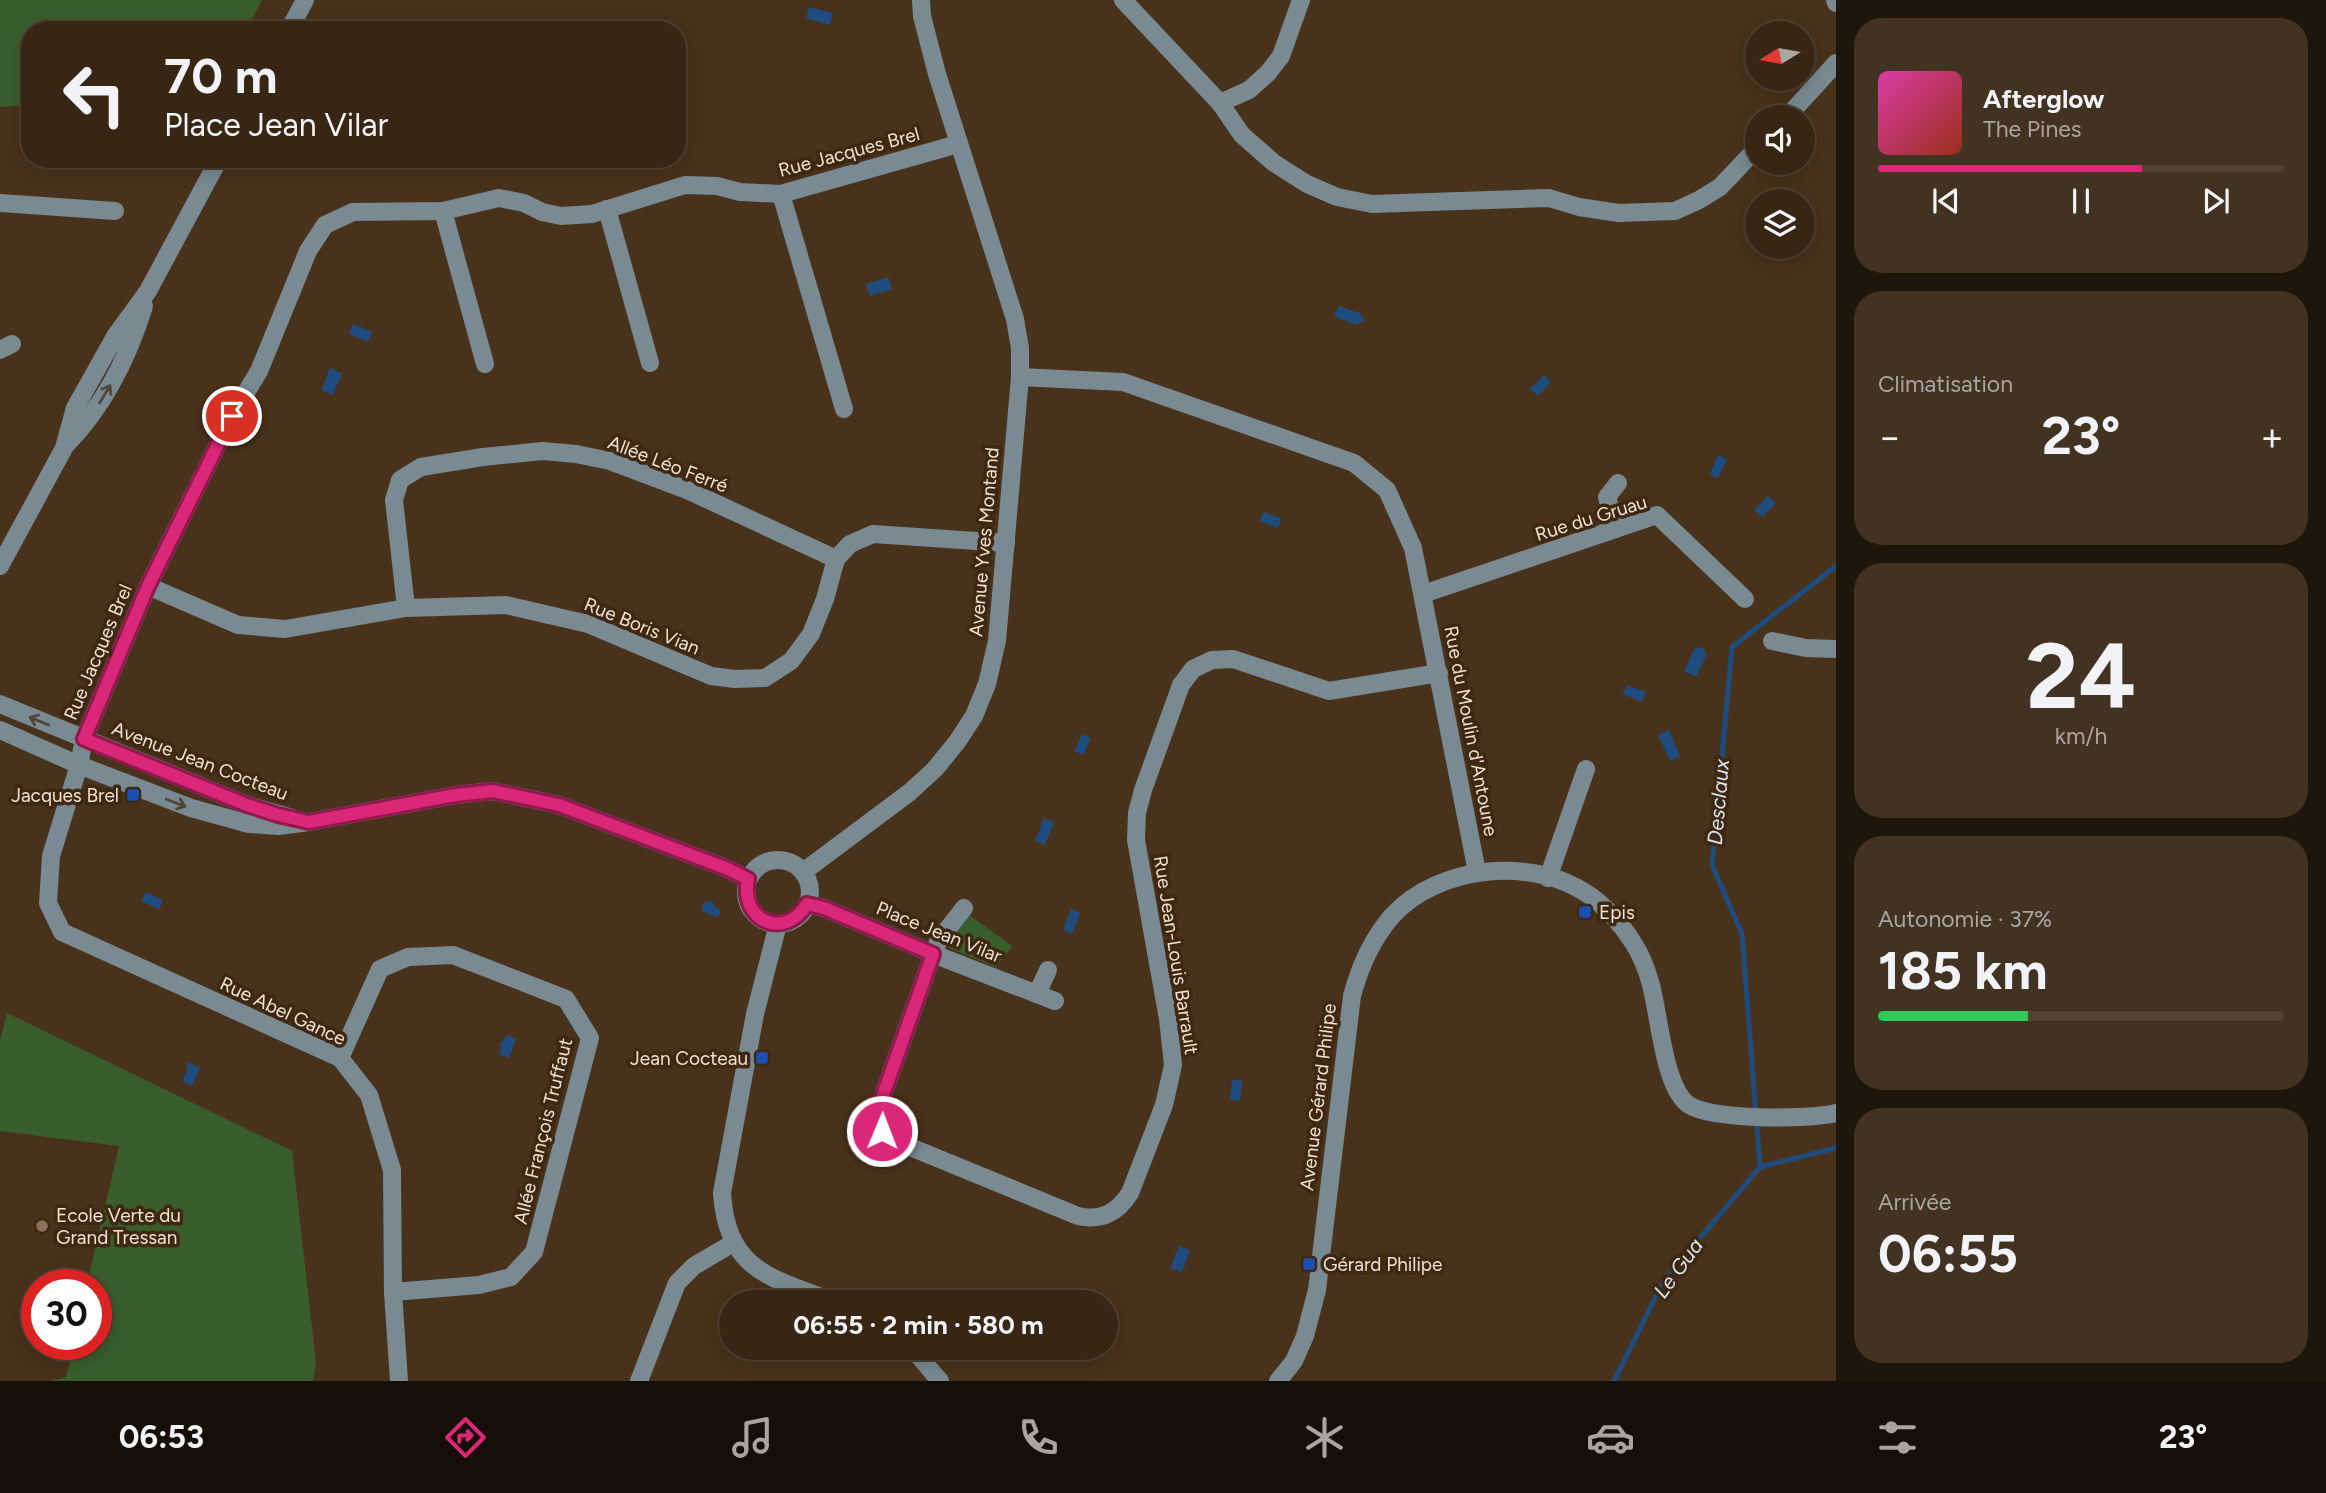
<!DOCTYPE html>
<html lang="fr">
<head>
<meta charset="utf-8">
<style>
	body { margin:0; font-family:Figtree,sans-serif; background:#423222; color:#f1f3f6; height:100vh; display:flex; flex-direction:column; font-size:26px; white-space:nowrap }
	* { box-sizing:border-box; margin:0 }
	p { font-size:23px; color:#aaa5a0 }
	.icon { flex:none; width:38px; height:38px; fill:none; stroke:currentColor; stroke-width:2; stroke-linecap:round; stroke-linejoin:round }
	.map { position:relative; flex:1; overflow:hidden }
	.drawer { display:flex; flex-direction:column; gap:18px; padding:18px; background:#1e150b; width:490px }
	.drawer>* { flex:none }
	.top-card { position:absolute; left:21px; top:21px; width:665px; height:147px; border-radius:28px; box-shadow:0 4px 18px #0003,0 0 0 2px #514334; background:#372614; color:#f1f3f6; overflow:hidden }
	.needle { width:46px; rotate:259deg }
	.buttons { position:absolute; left:1745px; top:21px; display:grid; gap:14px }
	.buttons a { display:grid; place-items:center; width:70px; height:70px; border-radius:50%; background:#372614; box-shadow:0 4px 18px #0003,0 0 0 2px #514334; font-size:35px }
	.speed { position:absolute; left:21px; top:1269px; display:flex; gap:14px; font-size:35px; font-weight:700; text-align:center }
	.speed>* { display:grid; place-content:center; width:91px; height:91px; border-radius:50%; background:#372614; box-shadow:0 4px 18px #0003,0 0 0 2px #514334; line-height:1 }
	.speed .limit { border:10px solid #d22; background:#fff; color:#111 }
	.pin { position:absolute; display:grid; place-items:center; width:60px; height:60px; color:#fff; margin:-30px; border:4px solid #fff; border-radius:50%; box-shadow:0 2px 7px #0007 }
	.me { position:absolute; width:77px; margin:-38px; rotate:1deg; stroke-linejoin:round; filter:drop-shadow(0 0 5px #0008) }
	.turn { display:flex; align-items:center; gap:24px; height:147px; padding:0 28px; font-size:32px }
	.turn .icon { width:91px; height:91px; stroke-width:2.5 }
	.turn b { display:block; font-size:49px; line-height:60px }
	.big { font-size:52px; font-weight:700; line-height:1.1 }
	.drawer .card { flex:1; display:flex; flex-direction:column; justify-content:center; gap:10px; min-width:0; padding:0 24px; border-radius:28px; background:#423222 }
	.drawer .dial { align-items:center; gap:0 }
	.dial b { font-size:91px; line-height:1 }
	.song { display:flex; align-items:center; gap:21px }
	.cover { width:84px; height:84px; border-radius:10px; background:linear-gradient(135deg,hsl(320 70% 55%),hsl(10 70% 35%)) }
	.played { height:7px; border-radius:4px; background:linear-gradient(90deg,#db2777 65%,#514334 65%) }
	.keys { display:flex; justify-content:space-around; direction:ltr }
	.heat { display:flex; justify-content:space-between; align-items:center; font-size:38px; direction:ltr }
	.charge { height:10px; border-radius:5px; background:linear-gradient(90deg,#34c759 37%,#514334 0) }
	.trip { position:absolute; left:719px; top:1290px; width:399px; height:70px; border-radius:35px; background:#372614; box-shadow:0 4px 18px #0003,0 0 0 2px #514334; font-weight:700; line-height:70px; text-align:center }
	.menu { display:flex; height:112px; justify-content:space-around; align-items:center; background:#160f08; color:#aaa5a0 }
	.menu .icon { width:49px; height:49px }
	.menu .selected { color:#db2777 }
	.menu b { font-size:32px; color:#f1f3f6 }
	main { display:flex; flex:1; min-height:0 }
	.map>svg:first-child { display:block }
	.green { fill:#395e2c }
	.water { fill:#1e4c7f }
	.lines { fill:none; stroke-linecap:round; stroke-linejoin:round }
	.stream { stroke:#1e4c7f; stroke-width:5 }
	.minor { stroke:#7a8a92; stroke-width:18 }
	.oneway { stroke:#514538 }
	.route-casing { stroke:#8e194d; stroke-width:18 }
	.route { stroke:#db2777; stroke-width:12 }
	.transit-dot { fill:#1a4fb4; stroke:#3f2811; stroke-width:2.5 }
	.education-dot { fill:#8d6e63; stroke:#3f2811; stroke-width:2.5 }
	.labels { text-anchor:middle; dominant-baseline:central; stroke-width:7; stroke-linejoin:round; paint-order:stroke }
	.street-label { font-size:19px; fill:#f0e1d3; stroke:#3f2811 }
	.poi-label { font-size:19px; fill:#f0e1d3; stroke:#3f2811; text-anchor:start }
	.water-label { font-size:21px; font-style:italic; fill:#d7e4f4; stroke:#3f2811 }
</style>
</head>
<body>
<main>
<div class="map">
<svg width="1836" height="1381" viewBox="0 0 1836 1381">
	<rect width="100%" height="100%" fill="#49321b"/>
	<g class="green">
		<path d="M0,0h262l-16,30h-216v75l-30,2z"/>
		<path d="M969,915l43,31 -16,21 -47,-19 -2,-4z"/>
		<path d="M7,1013l285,138 24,212 -3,18h-262l15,-4 8,-33h22v-60h-9l32,-138 -119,-15v-91z"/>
	</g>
	<g class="water">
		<path d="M809,7l24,6 -3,12 -24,-7z"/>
		<path d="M888,277l4,12 -22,7 -4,-12z"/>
		<path d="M1339,306l21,7 4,7 -2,2 -6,3 -20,-8 -2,-2z"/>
		<path d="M353,324l19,8 -4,10 -19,-8z"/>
		<path d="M330,368l12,5 -9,22 -12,-5z"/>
		<path d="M1544,375l7,7 -13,14 -8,-7z"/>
		<path d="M1718,455l9,4 -8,17 -5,2 -4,-5z"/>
		<path d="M1768,496l8,7 -14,14 -8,-7z"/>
		<path d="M1263,512l19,7 -4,9 -18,-7z"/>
		<path d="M1702,647l5,7 -11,23 -12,-6 11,-23z"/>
		<path d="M1627,685l19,7 -4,10 -19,-8z"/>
		<path d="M1669,730l11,26 -10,5 -12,-26z"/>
		<path d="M1082,734l9,4 -8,17 -9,-4z"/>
		<path d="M1044,818l10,4 -9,23 -10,-4z"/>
		<path d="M146,892l17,8 -4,9 -18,-8z"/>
		<path d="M708,901l5,1 1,4 7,4 -3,8 -16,-7v-7z"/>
		<path d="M1071,909l9,4 -8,21 -9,-4z"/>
		<path d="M507,1035l9,4 -7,19 -10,-4 3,-7 -3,-1z"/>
		<path d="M188,1062l12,6 -8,18 -10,-5 6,-13 -2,-2z"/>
		<path d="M1232,1080h10l-2,21 -10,-1z"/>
		<path d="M1179,1246l11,4 -8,22 -12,-4z"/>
	</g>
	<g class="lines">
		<g class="stream">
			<path d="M1760,1167l-18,-233 -30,-69 20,-218 104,-81"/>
			<path d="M1760,1167l76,-19"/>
			<path d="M1614,1381l49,-99 97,-115"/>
		</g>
		<g class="minor">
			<path d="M1123,0l97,103 22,32 32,28 33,21 30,13 35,7 177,-6 30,9 40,6 56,-2 24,-11 21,-13 37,-39"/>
			<path d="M1835,0l1,3"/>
			<path d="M289,30l16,-30"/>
			<path d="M1220,103l29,-13 19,-17 13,-17 20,-56"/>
			<path d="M1787,117l49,-54"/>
			<path d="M781,194l63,215"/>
			<path d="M0,203l115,8"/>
			<path d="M607,209l43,154"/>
			<path d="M443,211l42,153"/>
			<path d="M0,350l12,-6"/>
			<path d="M1020,377l103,5 231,81 33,27 26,58 64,324"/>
			<path d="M66,445c38,-39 62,-87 78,-139"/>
			<path d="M1616,529l-9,-32 11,-14"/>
			<path d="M0,566l64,-118 11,-40 41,-73 32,-44 71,-132"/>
			<path d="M148,586l90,39 47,4 121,-21 100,-3 82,19 123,52 24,3 30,-1 26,-17 20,-27 14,-35 11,-40 14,-15 23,-10 133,9"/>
			<path d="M1423,594l234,-79 88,84"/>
			<path d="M406,608l-12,-108 6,-20 21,-13 62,-10 60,-6 33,3 34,7 77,29 149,69"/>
			<path d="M1772,641l34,7 30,1"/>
			<path d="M0,704l247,101 45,13"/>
			<path d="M0,730l79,35 112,43 58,16 29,2 31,-4 147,-27 37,-4 66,14 169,64 20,10"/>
			<circle cx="778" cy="892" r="32"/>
			<path d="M803,872l107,-80 25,-23 22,-27 17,-26 13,-32 10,-43 23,-264v-29l-5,-29 -78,-245 -15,-58 -1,-16"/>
			<path d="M1548,878l38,-109"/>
			<path d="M807,904l17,4 109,46 122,47"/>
			<path d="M964,908l-25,32 -6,14 -53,150 2,27 21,13 175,72c24,5 39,-3 52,-23l34,-88 9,-40 -5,-46 -32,-179 1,-27 6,-23 38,-105 12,-16 19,-9 21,-1 96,32 110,-18"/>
			<path d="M778,924l-23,90 -33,179c5,78 49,85 113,109"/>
			<path d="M1037,994l11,-24"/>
			<path d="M340,1058l40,-89 28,-12 45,-2 113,44 24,39 -56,214 -23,25 -32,8 -86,7"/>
			<path d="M912,1348l28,33"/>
			<path d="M399,1381l-6,-89 -1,-122 -23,-75 -29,-37 -278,-126 -14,-29 3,-47 28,-91 5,-26 64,-153 84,-170 27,-45 49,-120 17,-26 28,-13 90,-1 56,-13 25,5 18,9 19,4 31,-2 93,-29 32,1 23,6 41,2 177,-50"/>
			<path d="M639,1381l38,-98 17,-17 39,-23"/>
			<path d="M1278,1381l16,-20 11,-25 12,-46 35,-294c8,-30 20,-57 40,-80 46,-51 141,-60 197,-21 16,11 33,30 43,46 9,13 15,29 19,44 8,29 13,104 38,120 24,15 118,15 147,8"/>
		</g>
	</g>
	<defs><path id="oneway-shaft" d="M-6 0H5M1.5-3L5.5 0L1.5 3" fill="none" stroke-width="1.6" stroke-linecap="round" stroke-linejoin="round" transform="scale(1.75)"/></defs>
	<g class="oneway">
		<use href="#oneway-shaft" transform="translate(105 394) rotate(-59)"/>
		<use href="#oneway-shaft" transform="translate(39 721) rotate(-158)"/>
		<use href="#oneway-shaft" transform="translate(176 803) rotate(21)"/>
	</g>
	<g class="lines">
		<g class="route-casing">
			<path id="route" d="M232,416l-84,170 -64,153 163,66 31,10 31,7 147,-27 37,-4 66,14 169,64 20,10c-9,42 37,62 59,25l17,4 109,46 -53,150 2,27"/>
		</g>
		<use href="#route" class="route"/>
	</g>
	<g class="transit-dot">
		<rect x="126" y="788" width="14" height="14" rx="3.5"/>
		<rect x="1578" y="905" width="14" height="14" rx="3.5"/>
		<rect x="755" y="1051" width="14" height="14" rx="3.5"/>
		<rect x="1302" y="1257" width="14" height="14" rx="3.5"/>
	</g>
	<circle class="education-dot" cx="42" cy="1226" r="7"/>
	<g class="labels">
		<g class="street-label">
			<text transform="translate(849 152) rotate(-15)">Rue Jacques Brel</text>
			<text transform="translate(668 464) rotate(21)">Allée Léo Ferré</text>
			<text transform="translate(1591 518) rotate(-17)">Rue du Gruau</text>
			<text transform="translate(984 542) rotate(-85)">Avenue Yves Montand</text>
			<text transform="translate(642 626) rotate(22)">Rue Boris Vian</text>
			<text transform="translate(98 652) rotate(-67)">Rue Jacques Brel</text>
			<text transform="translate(1471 731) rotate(79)">Rue du Moulin d'Antoune</text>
			<text transform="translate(200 761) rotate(21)">Avenue Jean Cocteau</text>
			<text transform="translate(939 932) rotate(22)">Place Jean Vilar</text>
			<text transform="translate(1176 955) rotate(81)">Rue Jean-Louis Barrault</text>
			<text transform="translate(283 1011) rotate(25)">Rue Abel Gance</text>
			<text transform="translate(1318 1097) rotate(-83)">Avenue Gérard Philipe</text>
			<text transform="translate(543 1131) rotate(-76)">Allée François Truffaut</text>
		</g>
		<g class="poi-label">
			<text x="119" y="795" text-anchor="end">Jacques Brel</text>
			<text x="1599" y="912">Epis</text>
			<text x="748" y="1058" text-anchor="end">Jean Cocteau</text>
			<text x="56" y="1215">Ecole Verte du<tspan x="56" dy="22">Grand Tressan</tspan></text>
			<text x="1323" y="1264">Gérard Philipe</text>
		</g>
		<g class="water-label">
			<text transform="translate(1718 802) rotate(-85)">Desclaux</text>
			<text transform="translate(1678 1268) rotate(-54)">Le Gua</text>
		</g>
	</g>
</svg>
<div class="buttons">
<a><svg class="needle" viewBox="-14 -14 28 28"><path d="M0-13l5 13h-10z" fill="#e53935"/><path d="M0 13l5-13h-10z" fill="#aaa5a0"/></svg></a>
<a><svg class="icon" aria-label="sound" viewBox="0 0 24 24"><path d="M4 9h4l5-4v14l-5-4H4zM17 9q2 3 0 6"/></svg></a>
<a><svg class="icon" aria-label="layers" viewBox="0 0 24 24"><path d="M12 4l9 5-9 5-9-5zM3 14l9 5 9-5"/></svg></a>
</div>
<div class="speed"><div class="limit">30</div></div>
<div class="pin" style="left:232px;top:416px;background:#d93025"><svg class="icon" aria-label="arrive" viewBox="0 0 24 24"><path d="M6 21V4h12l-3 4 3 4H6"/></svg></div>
<svg class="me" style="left:882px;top:1131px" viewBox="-20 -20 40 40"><circle r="17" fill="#db2777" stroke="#fff" stroke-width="3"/><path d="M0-11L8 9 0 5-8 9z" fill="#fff"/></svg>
<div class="trip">06:55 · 2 min · 580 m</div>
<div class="top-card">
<div class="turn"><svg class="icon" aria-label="left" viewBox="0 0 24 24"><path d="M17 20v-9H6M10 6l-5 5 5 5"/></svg><div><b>70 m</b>Place Jean Vilar</div></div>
</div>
</div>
<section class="drawer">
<div class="card">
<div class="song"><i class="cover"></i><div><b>Afterglow</b><p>The Pines</p></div></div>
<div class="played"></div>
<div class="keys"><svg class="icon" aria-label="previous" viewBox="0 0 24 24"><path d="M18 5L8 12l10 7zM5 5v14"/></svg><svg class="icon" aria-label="pause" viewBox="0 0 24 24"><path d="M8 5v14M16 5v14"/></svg><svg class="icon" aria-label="next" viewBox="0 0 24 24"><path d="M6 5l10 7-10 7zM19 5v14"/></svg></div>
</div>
<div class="card"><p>Climatisation</p>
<div class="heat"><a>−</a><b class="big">23°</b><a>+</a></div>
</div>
<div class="card dial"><b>24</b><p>km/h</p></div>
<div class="card"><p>Autonomie · 37%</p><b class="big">185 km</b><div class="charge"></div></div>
<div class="card"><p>Arrivée</p><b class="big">06:55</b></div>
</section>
</main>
<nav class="menu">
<b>06:53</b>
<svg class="icon selected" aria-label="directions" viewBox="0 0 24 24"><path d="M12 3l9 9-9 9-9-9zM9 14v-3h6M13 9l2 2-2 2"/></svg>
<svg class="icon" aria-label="music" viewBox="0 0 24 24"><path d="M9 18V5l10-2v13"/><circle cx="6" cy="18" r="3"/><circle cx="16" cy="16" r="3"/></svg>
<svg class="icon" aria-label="phone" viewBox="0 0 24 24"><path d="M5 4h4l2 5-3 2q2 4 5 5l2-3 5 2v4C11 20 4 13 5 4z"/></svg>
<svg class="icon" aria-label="climate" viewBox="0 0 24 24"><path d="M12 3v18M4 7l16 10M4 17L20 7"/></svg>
<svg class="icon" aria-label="car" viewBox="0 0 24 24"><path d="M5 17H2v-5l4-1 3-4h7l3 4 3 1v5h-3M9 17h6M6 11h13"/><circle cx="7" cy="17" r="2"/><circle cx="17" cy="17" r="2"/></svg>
<svg class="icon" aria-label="filters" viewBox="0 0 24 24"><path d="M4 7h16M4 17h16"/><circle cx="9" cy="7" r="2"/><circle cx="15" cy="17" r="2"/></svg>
<b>23°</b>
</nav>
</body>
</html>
